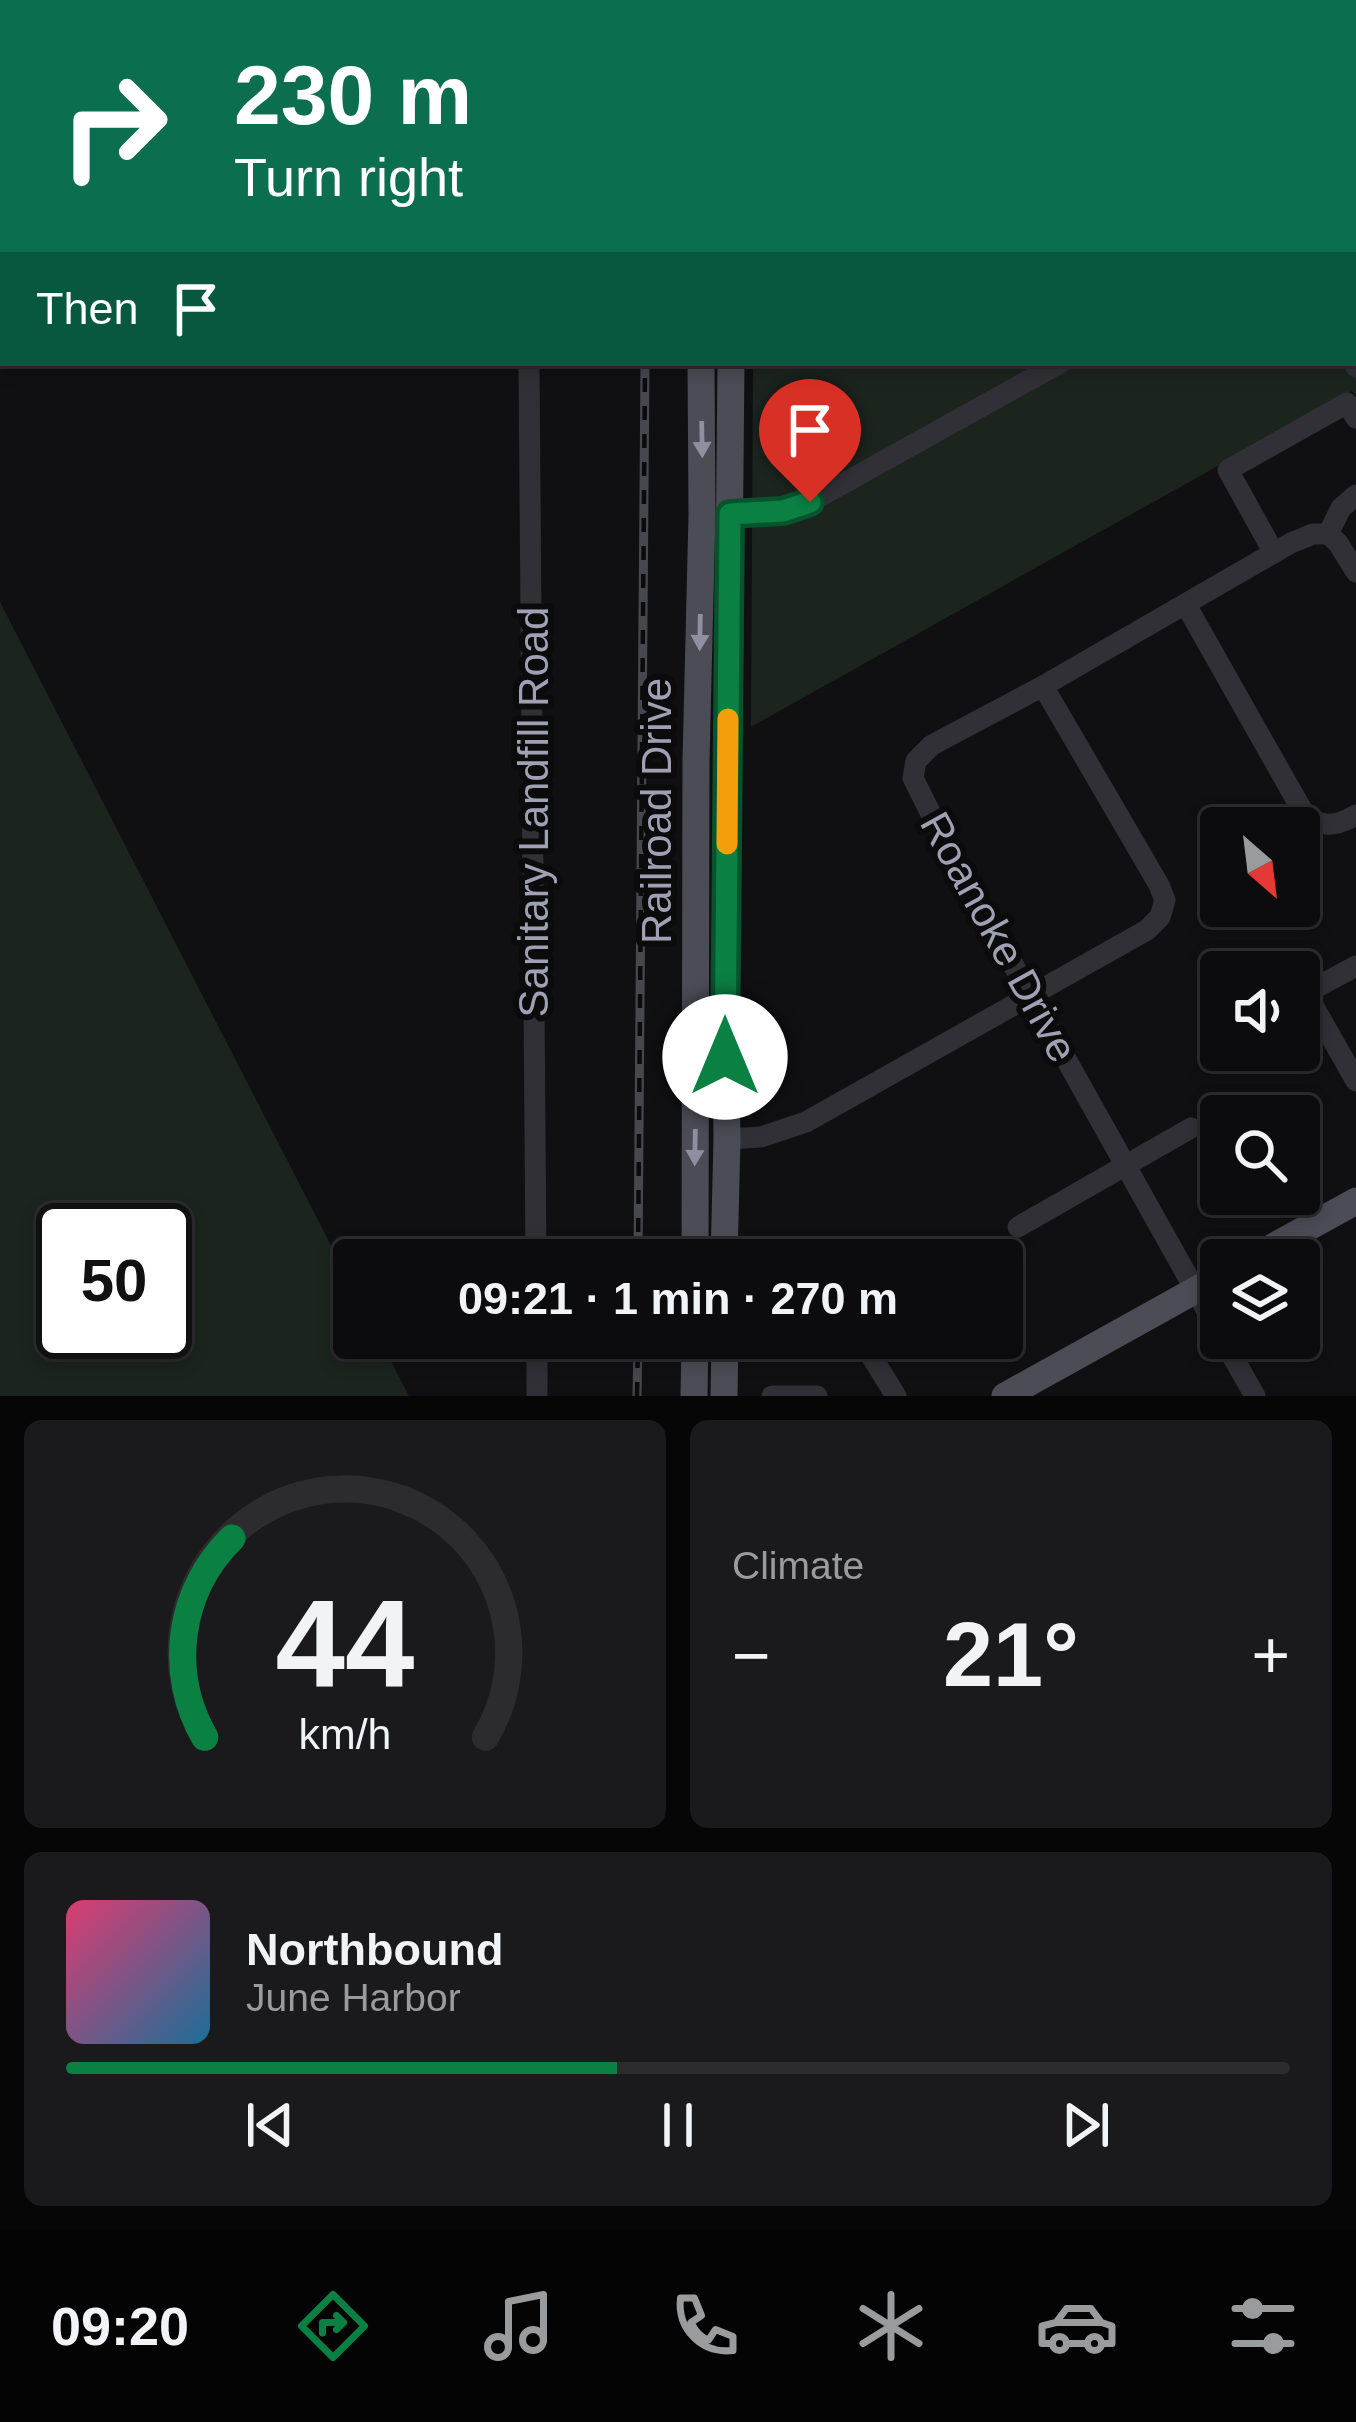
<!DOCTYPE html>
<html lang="en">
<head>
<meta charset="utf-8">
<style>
	body { margin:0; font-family:Helvetica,sans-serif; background:#1a191b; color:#f1f3f6; height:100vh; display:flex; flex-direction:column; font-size:45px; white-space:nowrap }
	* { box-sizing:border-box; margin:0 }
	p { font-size:39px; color:#9a9b9d }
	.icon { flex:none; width:66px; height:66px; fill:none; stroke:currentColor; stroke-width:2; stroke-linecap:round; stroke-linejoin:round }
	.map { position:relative; height:1396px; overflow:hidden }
	.sheet { display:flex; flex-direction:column; gap:24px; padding:24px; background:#070607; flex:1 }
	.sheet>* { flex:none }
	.guide { position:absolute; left:0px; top:0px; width:1356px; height:366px; box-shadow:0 6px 18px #0003,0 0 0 3px #2c2b2e; background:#0b6e4f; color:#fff; overflow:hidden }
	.needle { width:78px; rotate:152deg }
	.controls { position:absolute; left:1200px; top:807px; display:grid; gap:24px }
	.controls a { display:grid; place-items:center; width:120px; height:120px; border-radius:12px; background:#0c0b0d; box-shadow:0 6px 18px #0003,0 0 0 3px #2c2b2e; font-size:60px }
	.speed { position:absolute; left:36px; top:1203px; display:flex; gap:24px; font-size:60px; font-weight:700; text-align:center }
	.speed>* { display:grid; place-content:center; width:156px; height:156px; border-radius:50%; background:#0c0b0d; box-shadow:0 6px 18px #0003,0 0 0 3px #2c2b2e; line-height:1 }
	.speed .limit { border:6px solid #111; border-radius:18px; background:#fff; color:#111 }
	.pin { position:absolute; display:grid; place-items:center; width:102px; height:102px; color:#fff; margin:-123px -51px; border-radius:50% 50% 50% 0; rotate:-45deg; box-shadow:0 0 12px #0007 }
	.pin .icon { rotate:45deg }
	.me { position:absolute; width:132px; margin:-66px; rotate:0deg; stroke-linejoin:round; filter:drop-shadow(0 0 9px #0008) }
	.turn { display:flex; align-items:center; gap:42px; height:252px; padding:0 36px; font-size:54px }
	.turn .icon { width:156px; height:156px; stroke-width:2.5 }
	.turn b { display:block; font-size:84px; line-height:102px }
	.then { display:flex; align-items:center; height:114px; padding:0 36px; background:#0003; gap:24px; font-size:45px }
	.big { font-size:90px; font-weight:700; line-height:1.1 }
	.sheet .widget { flex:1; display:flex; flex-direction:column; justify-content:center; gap:18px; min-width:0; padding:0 42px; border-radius:18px; background:#1a191b }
	.sheet .dial { align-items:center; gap:0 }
	.dial svg { height:312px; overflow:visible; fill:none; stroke:#2c2b2e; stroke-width:7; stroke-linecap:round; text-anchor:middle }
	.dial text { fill:#f1f3f6; stroke:none }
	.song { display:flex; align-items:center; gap:36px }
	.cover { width:144px; height:144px; border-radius:18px; background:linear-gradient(135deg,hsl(340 70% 55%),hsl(200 70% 35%)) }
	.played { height:12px; border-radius:6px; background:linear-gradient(90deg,#0b8043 45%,#2c2b2e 45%) }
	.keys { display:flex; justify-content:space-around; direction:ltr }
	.heat { display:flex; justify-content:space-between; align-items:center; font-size:66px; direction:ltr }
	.sheet .tiles { flex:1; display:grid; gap:24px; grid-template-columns:1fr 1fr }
	.widget:last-child { grid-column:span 2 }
	.trip { position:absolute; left:333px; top:1239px; width:690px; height:120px; border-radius:12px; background:#0c0b0d; box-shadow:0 6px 18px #0003,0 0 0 3px #2c2b2e; font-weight:700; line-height:120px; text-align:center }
	.menu { display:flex; height:192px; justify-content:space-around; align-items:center; background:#050405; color:#9a9b9d }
	.menu .icon { width:84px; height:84px }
	.menu .current { color:#0b8043 }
	.menu b { font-size:54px; color:#f1f3f6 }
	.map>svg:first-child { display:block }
	.green { fill:#1c241e; fill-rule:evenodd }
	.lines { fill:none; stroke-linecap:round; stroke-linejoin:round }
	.minor { stroke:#313036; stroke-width:21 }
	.major { stroke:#4c4c56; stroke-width:27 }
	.rail-casing { stroke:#474750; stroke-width:9 }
	.rail { stroke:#0b0b0c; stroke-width:4.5; stroke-dasharray:14; stroke-linecap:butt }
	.oneway { fill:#8e8fa1 }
	.route-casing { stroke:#07532c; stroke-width:30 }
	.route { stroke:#0b8043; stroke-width:21 }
	.slow { stroke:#f59e0b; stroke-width:21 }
	.labels { text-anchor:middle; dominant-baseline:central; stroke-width:12; stroke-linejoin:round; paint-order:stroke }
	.street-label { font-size:42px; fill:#9fa0b4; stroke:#0b0b0c }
</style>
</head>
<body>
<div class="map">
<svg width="1356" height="1396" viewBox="0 0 1356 1396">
	<rect width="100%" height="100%" fill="#100f11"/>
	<g class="green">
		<path d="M755,0h601v396l-4,-5 -601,336 2,-364h600v-360h-598z"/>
		<path d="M0,602l354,688v48h25l30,58h-409zM165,1230v102h-102v-102z"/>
	</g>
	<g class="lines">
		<g class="minor">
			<path d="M526,0v3"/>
			<path d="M824,0l1,3"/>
			<path d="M1353,361l3,6"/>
			<path d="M529,363l7,897"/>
			<path d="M730,514l53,-3 27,-9 250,-139"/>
			<path d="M1328,534l13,-26 15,-13"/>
			<path d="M1328,534l10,9 18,29"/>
			<path d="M1274,553l-46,-83 119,-67 9,15"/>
			<path d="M1186,605l116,205c16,19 34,17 54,5"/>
			<path d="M1356,966l-50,27 50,88"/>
			<path d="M727,1139l34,-2 45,-15 341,-192 13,-13 5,-17 -6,-15 -116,-199"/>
			<path d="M1018,1227l173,-99"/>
			<path d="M1221,1336l-272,-486 -36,-72 3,-17 16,-16 111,-59 248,-143 22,-9h15"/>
			<path d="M537,1338v58"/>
			<path d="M1222,1338l33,58"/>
			<path d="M849,1340l21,14 26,42"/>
			<path d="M772,1396h45"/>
		</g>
		<g class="major">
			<path d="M706,3v-3"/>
			<path d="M733,3v-3"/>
			<path d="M695,1260l1,-500 6,-245 -1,-152"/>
			<path d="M724,1260l3,-121 -2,-155 6,-621"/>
			<path d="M1249,1260l107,-59"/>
			<path d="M694,1396l1,-58"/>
			<path d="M724,1396l1,-58"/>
			<path d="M1005,1396l216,-120"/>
		</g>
		<g class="rail-casing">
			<g id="rail">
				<path d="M647,3v-3"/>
				<path d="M638,1260l7,-897"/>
				<path d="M637,1396l1,-58"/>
			</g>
		</g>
		<use href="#rail" class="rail"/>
	</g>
	<defs><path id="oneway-solid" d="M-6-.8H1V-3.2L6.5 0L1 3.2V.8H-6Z" transform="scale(3)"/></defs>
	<g class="oneway">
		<use href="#oneway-solid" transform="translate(702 439) rotate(89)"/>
		<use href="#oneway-solid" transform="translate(700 632) rotate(91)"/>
		<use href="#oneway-solid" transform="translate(695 1147) rotate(91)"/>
	</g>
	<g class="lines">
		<g class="route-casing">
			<path id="route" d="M725,1057l5,-543 53,-3 27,-9"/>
		</g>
		<use href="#route" class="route"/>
		<path class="slow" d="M727,844l1,-125"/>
	</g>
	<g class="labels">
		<g class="street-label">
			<text transform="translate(656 811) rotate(-90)">Railroad Drive</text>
			<text transform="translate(533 812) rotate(-90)">Sanitary Landfill Road</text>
			<text transform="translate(999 937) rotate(61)">Roanoke Drive</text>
		</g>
	</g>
</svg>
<div class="controls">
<a><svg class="needle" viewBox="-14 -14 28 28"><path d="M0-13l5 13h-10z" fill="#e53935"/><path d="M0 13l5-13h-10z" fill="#9a9b9d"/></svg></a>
<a><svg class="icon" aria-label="sound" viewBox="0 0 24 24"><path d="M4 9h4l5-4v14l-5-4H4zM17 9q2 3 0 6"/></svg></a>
<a><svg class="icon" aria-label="search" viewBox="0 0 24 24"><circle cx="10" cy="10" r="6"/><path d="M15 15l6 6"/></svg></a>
<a><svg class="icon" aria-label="layers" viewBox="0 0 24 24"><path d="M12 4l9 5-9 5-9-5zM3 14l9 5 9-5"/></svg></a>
</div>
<div class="speed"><div class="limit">50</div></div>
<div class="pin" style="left:810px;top:502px;background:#d93025"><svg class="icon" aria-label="arrive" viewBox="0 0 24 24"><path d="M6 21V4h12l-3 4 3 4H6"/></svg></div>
<svg class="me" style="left:725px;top:1057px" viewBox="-20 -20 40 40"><circle r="19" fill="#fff"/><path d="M0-13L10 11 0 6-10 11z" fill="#0b8043"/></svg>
<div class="trip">09:21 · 1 min · 270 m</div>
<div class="guide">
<div class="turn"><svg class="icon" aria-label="right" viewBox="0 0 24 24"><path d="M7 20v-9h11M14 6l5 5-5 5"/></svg><div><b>230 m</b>Turn right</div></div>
<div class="then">Then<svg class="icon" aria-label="arrive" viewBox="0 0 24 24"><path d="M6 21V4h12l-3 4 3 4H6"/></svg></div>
</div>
</div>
<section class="sheet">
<div class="tiles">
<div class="widget dial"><svg viewBox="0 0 100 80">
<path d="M14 69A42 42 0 1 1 86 69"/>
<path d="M14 69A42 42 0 0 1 21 18" stroke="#0b8043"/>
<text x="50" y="56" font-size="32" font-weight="700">44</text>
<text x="50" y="72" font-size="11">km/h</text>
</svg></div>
<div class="widget"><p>Climate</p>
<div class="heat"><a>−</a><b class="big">21°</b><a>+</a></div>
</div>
<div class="widget">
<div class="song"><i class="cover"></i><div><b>Northbound</b><p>June Harbor</p></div></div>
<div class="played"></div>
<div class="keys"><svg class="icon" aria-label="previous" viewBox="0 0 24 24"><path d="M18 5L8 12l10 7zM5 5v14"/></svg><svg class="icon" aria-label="pause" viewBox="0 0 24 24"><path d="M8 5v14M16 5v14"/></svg><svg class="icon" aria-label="next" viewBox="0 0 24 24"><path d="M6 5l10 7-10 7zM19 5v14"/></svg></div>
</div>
</div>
</section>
<nav class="menu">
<b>09:20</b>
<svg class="icon current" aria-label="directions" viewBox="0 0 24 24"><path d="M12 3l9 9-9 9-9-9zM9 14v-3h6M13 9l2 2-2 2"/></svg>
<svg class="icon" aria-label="music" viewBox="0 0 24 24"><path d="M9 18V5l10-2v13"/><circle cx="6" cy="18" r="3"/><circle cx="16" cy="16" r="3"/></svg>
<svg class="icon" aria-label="phone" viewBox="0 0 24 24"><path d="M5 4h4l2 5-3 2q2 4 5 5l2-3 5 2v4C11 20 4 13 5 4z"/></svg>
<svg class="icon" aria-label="climate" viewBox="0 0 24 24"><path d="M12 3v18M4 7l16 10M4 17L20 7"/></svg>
<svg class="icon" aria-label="car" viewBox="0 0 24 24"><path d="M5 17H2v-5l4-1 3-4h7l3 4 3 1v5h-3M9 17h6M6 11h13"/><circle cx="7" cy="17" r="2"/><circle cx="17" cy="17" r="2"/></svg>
<svg class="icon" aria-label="filters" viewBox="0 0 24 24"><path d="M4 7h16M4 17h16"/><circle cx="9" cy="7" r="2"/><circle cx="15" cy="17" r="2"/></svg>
</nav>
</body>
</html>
